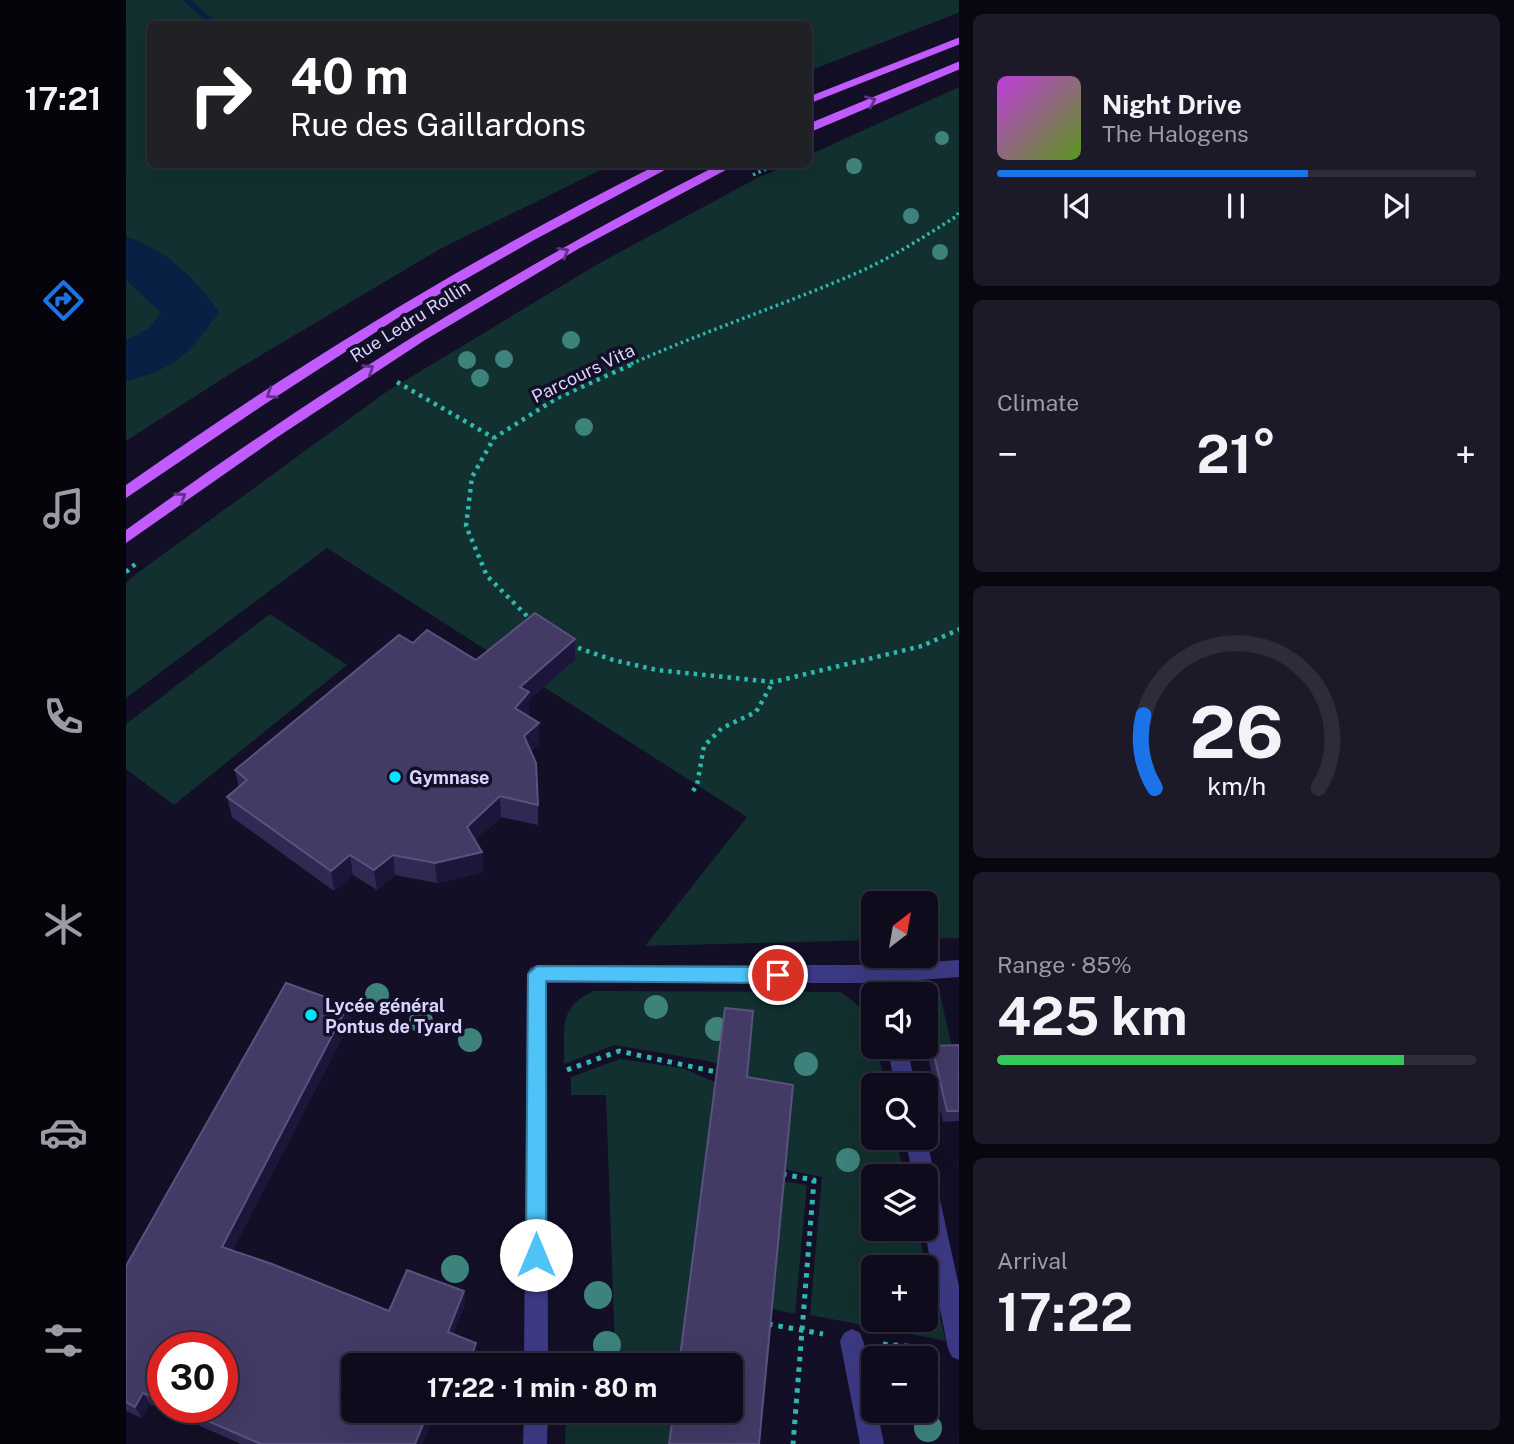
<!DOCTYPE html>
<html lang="en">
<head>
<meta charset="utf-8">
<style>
	body { margin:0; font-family:"Public Sans",sans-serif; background:#1c1929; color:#f1f3f6; height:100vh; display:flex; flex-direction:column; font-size:26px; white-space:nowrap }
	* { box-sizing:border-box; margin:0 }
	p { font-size:23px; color:#9b9ba3 }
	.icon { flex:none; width:38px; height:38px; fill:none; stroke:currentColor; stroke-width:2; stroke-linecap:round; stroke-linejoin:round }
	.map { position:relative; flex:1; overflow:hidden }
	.panel { display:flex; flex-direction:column; gap:14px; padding:14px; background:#08060f; width:555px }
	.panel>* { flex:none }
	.guide { position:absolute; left:21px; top:21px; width:665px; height:147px; border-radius:10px; box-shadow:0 7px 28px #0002,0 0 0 2px #2e2b3b; background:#202124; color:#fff; overflow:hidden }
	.needle { width:46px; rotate:31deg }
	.buttons { position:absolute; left:735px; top:891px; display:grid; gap:14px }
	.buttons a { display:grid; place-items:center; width:77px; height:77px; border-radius:10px; background:#0e0b1c; box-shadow:0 7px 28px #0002,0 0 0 2px #2e2b3b; font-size:35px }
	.speed { position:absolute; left:21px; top:1332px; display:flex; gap:14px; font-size:35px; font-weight:700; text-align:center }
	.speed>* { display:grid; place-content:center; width:91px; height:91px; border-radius:50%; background:#0e0b1c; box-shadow:0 7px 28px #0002,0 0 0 2px #2e2b3b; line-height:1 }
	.speed .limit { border:10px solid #d22; background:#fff; color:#111 }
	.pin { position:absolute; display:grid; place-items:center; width:60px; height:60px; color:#fff; margin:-30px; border:4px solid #fff; border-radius:50%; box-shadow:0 2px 7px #0007 }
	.me { position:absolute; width:77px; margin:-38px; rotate:0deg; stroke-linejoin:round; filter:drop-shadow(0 0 5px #0008) }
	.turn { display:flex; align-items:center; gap:24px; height:147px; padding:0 28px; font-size:32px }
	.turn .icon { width:91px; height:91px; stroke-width:2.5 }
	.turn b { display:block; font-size:49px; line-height:60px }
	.big { font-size:52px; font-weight:700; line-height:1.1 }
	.panel .widget { flex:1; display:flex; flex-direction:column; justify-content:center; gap:10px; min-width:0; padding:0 24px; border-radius:10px; background:#1c1929 }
	.panel .dial { align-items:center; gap:0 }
	.dial svg { height:182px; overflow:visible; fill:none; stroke:#2e2b3b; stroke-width:7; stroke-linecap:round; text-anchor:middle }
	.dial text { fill:#f1f3f6; stroke:none }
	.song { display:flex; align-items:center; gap:21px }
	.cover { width:84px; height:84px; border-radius:10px; background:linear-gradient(135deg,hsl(290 70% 55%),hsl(90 70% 35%)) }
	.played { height:7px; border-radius:4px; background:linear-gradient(90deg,#1a73e8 65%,#2e2b3b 65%) }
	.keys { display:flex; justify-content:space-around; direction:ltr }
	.heat { display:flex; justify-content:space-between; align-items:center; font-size:38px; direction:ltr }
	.charge { height:10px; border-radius:5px; background:linear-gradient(90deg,#34c759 85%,#2e2b3b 0) }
	.trip { position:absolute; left:215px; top:1353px; width:402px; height:70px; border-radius:10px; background:#0e0b1c; box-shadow:0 7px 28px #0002,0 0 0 2px #2e2b3b; font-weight:700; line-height:70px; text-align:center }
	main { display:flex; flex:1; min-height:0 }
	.tab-bar { display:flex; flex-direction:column; width:126px; justify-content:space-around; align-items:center; background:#06040b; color:#9b9ba3 }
	.tab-bar .icon { width:49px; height:49px }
	.tab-bar .selected { color:#1a73e8 }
	.tab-bar b { font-size:32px; color:#f1f3f6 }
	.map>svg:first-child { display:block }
	.green { fill:#12302f; fill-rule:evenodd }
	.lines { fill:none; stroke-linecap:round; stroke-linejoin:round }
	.stream { fill:#0a1f44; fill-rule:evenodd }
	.river { fill:#0a1f44; fill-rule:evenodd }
	.path-far2 { stroke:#2fb8b0; stroke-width:3.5; stroke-dasharray:2.5 3.5; stroke-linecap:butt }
	.path-far1 { stroke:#2fb8b0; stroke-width:4.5; stroke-dasharray:3.5 5; stroke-linecap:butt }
	.path { stroke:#2fb8b0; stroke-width:5; stroke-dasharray:4.5 6; stroke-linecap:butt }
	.lane { fill:#3d3a85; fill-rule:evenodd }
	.street { fill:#3d3a85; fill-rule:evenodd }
	.primary { fill:#c25bff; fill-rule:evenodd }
	.tree { fill:#3d827b }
	.wall { fill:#312854; fill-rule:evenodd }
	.shaded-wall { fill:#1d163a }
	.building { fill:#433a66; stroke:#5a527e; stroke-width:2 }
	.oneway { stroke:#623188 }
	.route { fill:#4fc3f7; stroke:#337fa1; stroke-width:2 }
	.poi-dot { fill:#00e5ff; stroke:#130f26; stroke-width:2.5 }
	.labels { text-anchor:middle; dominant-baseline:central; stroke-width:7; stroke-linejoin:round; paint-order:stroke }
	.street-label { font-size:18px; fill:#d9d4ff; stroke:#130f26 }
	.poi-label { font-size:18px; font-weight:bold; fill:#d9d4ff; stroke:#130f26; text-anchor:start }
</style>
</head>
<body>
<main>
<nav class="tab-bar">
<b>17:21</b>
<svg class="icon selected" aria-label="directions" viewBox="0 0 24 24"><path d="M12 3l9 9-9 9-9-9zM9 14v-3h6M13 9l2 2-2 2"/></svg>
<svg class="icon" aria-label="music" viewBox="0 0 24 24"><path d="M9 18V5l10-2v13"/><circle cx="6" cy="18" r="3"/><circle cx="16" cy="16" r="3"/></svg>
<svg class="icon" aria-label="phone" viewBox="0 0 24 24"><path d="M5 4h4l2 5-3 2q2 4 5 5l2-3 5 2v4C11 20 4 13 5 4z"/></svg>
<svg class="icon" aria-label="climate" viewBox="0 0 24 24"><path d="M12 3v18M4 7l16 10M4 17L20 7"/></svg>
<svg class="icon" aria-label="car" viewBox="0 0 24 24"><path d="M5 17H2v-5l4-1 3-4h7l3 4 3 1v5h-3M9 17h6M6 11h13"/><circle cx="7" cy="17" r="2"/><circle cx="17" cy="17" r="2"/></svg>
<svg class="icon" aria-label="filters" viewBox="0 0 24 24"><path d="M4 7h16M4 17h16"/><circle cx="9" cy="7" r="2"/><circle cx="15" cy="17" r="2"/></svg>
</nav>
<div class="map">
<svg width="834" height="1444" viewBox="0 0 834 1444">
	<rect width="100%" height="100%" fill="#130f26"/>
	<g class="green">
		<path d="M0,0h833l1,12 -151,59 -1,-47h-658v140l461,1 -171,84 -204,121 -110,71v-66l44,-21 38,-39 -11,-17 -71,-61z"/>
		<path d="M833,87v851l-33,1v-36h-53v37l-228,6 102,-129 -420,-269 -201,150v-115l10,-9 250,-182 212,-128 159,-86 31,-13 20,-1 1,-9z"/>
		<path d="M0,271l48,39 -18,21 -30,16z"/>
		<path d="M144,614l77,51 -173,140 -48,-36v-45z"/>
		<path d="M813,989l15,68h-26l-2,-63h-12l-1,-4z"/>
		<path d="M468,991l246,1c22,13 33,29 33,54l4,1 8,38h-12v53h23l8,38h-31v52l44,1 29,112 -136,-26 12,-138 -39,-8 -40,-73 4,-22 -39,-13 -94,-16 -50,19c1,-35 -7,-57 30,-73zM747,1267h53v53h-53z"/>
		<path d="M494,1059l62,9 33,14 -36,283h-106l42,-14 -9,-256h-35v-18z"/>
		<path d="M656,1181l25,4 -12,129 -26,-6z"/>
		<path d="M440,1411h107l-5,33h-103z"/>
	</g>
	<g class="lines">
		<path class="stream" d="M56,0h9l27,24h-8z"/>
		<path class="river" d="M0,237c37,9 72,44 93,75 -28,41 -44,57 -93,69v-41l22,-11 13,-16 -35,-33z"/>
		<g class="path-far2">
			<path d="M627,175l23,-11"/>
			<path d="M505,364c72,-32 146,-57 219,-88 38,-16 72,-38 107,-60l3,-7"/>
		</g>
		<g class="path-far1">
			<path d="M271,382l97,56"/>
			<path d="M0,572l13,-11"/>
			<path d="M407,622l-46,-46 -21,-50 6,-49 22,-39 63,-40 78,-35"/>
			<path d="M444,645l43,15 44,10 116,12 149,-36 38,-17"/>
			<path d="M567,791l4,-6 7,-39 18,-18 34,-16 17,-30"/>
		</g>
		<g class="path">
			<path d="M441,1070l52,-19 102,22"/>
			<path d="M656,1174l32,6 -21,264"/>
			<path d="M642,1324l55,10"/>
			<path d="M757,1344l44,4"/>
		</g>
		<path class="lane" d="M726,1329l8,4c10,23 13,52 13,77h4l7,34h-24l-20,-103 4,-8z"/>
		<g class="street">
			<path d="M834,960v17l-67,5 3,12h-20l-2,-11h-327l1,382h-24l3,-391 3,-6 7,-3h345z"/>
			<path d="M761,1046h20l8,39h-20z"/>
			<path d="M800,1136l34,155v69l-8,-3 -4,-8 -24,-121 2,-52h-13l-8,-38z"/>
			<path d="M398,1410h24l-1,34h-24z"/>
		</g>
		<g class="primary">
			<path d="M834,37v7l-152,60v-7z"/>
			<path d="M834,61v8l-152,64v-9z"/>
			<path d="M533,164h17l-142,76 -138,79 -134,87 -136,92v-13c170,-120 347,-228 533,-321z"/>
			<path d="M594,164h17l-159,85 -153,91 -149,98 -150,105v-13c189,-137 385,-260 594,-366z"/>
		</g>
	</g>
	<g class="tree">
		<circle cx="816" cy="138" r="7"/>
		<circle cx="728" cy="166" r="8"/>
		<circle cx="785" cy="216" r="8"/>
		<circle cx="814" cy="252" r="8"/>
		<circle cx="445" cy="340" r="9"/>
		<circle cx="378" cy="359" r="9"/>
		<circle cx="341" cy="360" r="9"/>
		<circle cx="354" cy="378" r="9"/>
		<circle cx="458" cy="427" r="9"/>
		<circle cx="251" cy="995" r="12"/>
		<circle cx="530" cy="1007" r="12"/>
		<circle cx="295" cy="1021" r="12"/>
		<circle cx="591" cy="1029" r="12"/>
		<circle cx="344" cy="1040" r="12"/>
		<circle cx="680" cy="1064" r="12"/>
		<circle cx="722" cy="1160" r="12"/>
		<circle cx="329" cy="1269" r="14"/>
		<circle cx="472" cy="1295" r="14"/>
		<circle cx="481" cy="1345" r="14"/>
		<circle cx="802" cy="1428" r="14"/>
	</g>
	<g class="wall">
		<path d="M449,639v21l-46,40v13l-2,2 12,29 -8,7 7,54v20l-37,-8 -26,23 7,12 1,20 -46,11 -42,-8 -18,15 -24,-15 -19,16 -102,-74 -5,-20 12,-10 -4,-17 178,-127 63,17z"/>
		<path d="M222,1005l3,16 -119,230 157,60 75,-20 1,13 -12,30 23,9 1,13 -123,9 82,45 -14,34h-181l-91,-40 -8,14 -16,-7v-145zM37,1348l59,59h-59z"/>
		<path d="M599,1008l22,69 12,367h-91l5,-34h59v-45h-53z"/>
		<path d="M833,1045v76l-16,1 -15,-65 4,-11z"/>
	</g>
	<g class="shaded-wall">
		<path d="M449,639v21l-46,40v13l-14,15v-20l5,-21z"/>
		<path d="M413,723v21l-14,13 -1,-21z"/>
		<path d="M374,796l1,21 -32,30 -2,-20z"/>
		<path d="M356,852l1,20 -46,11 -2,-20z"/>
		<path d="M224,855l3,20 -19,16 -3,-20z"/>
		<path d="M267,855l2,20 -18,15 -3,-20z"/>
		<path d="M222,1005l3,16 -124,240 -5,-14z"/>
		<path d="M338,1291l1,13 -16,41 -1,-13z"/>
		<path d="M350,1343l1,13 -4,9h-5z"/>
		<path d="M17,1393l7,11 -8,14 -7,-11z"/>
		<path d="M303,1410h7l-14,34h-7z"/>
	</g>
	<g class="building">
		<path d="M409,613l40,26 -55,48 9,5 -14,16 24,15 -15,13 12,27 2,42 -38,-9 -33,31 15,25 -47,11 -42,-8 -19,15 -24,-15 -19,16 -104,-74 20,-17 -12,-10 164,-135 14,8 14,-13 49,30z"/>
		<path d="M160,983l62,22 -126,242 50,17 117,47 18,-41 57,21 -16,41 28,11 -8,22h-114v45h75l-14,34h-154l-85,-37h46v-59h-59v53l-20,-8 -8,14 -9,-5v-136z"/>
		<path d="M599,1008l28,3 -6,66 46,8 -34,359h-90l5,-34h58v-45h-53z"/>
		<path d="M833,1045v66h-12l-15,-65z"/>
	</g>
	<defs><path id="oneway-chevron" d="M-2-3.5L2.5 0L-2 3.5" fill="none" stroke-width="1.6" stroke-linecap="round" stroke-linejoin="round" transform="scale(1.75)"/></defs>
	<g class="oneway">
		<use href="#oneway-chevron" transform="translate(745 101) rotate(-23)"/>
		<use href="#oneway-chevron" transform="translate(438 252) rotate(-30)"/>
		<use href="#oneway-chevron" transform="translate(243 369) rotate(-33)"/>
		<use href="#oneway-chevron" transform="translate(145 394) rotate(147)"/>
		<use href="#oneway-chevron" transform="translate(55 497) rotate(-35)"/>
	</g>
	<path class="route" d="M411,966l241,1 9,8 -9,8 -232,-2v274l-3,7 -7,3 -7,-3 -3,-7 2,-281z"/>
	<g class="poi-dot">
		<circle cx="269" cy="777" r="7"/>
		<circle cx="185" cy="1015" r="7"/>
	</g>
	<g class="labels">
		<g class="street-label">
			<text transform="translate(284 321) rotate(-32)">Rue Ledru Rollin</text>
			<text transform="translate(457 373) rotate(-26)">Parcours Vita</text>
		</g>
		<g class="poi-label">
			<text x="283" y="777">Gymnase</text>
			<text x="199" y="1005">Lycée général<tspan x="199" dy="21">Pontus de Tyard</tspan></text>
		</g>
	</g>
</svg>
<div class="buttons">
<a><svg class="needle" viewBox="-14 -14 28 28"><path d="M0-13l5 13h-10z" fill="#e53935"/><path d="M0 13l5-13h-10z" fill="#9b9ba3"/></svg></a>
<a><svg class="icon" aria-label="sound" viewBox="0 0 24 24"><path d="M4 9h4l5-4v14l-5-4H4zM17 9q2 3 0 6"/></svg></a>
<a><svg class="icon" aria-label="search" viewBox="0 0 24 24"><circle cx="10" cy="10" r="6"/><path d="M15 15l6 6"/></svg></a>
<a><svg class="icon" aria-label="layers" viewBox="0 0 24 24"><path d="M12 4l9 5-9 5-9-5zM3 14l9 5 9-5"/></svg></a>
<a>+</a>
<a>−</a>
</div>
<div class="speed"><div class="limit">30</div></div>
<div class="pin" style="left:652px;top:975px;background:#d93025"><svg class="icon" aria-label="arrive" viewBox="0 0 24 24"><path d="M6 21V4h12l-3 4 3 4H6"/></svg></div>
<svg class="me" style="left:410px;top:1255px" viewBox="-20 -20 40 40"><circle r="19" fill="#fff"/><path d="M0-13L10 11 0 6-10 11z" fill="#4fc3f7"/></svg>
<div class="trip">17:22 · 1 min · 80 m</div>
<div class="guide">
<div class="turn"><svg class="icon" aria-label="right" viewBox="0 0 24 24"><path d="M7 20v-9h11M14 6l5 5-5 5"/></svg><div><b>40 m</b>Rue des Gaillardons</div></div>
</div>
</div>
<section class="panel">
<div class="widget">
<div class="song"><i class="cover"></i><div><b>Night Drive</b><p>The Halogens</p></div></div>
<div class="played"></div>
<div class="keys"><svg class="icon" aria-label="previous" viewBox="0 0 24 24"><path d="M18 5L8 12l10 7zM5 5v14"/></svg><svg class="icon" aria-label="pause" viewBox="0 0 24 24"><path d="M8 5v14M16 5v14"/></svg><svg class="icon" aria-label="next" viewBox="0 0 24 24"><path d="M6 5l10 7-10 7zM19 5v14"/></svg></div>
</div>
<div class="widget"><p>Climate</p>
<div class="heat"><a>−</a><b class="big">21°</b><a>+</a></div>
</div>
<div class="widget dial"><svg viewBox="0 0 100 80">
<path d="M14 69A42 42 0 1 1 86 69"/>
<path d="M14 69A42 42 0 0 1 9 37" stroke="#1a73e8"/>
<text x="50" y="56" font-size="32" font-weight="700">26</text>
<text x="50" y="72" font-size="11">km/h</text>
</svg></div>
<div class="widget"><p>Range · 85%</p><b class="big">425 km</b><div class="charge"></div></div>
<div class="widget"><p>Arrival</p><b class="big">17:22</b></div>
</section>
</main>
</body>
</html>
